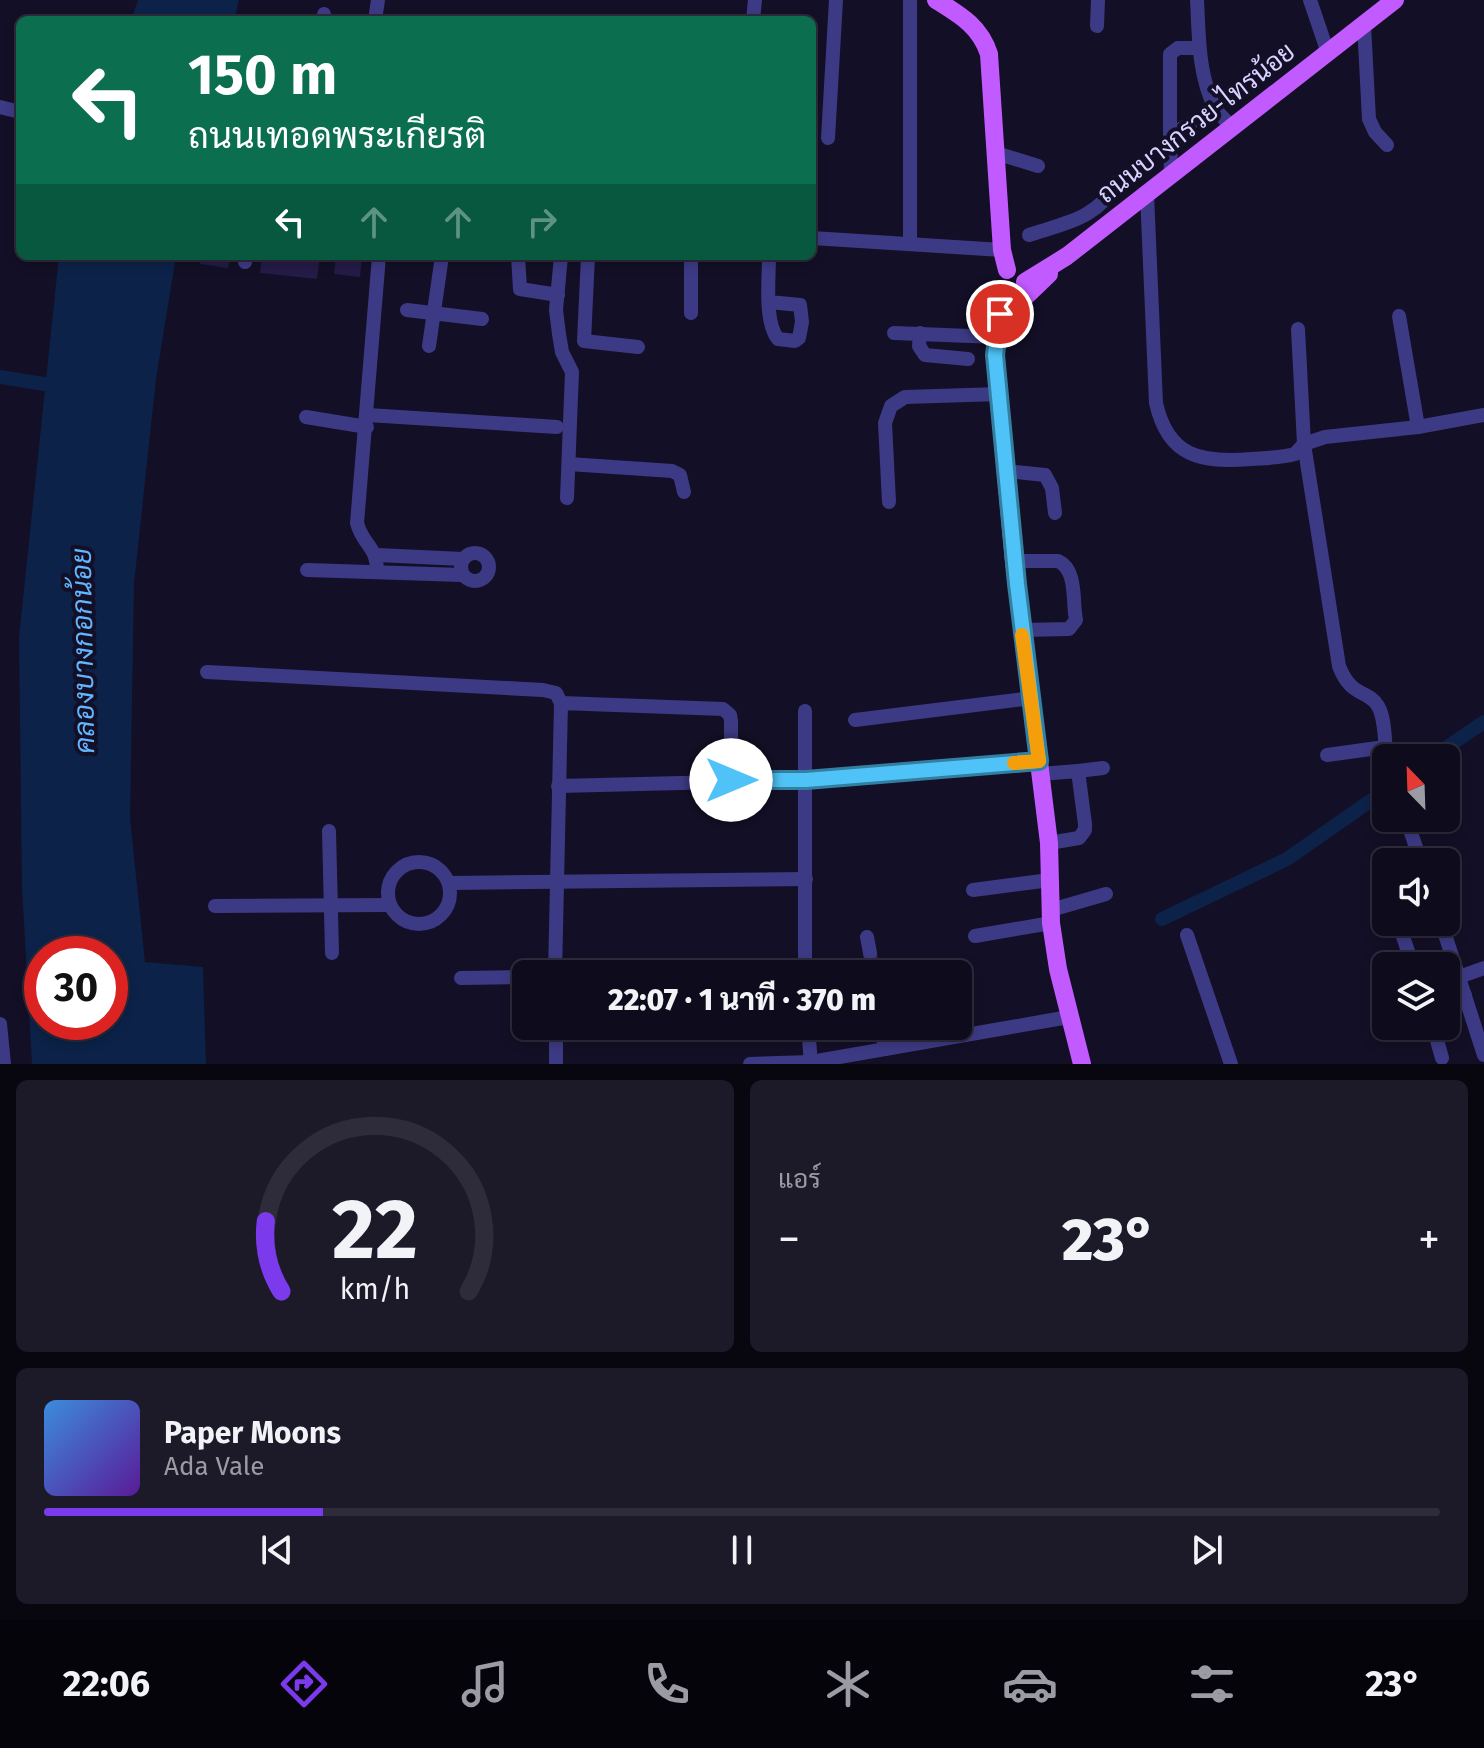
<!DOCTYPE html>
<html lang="th">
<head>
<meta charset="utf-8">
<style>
	body { margin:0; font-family:"Fira Sans",Sarabun,sans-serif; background:#1c1929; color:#f1f3f6; height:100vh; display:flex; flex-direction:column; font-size:30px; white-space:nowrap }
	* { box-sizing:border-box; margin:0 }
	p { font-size:26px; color:#9b9ba3 }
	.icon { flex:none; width:44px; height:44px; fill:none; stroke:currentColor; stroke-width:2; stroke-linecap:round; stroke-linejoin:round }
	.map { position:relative; height:1064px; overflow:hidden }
	.drawer { display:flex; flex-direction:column; gap:16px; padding:16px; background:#08060f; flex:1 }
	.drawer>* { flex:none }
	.hud { position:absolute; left:16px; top:16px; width:800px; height:244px; border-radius:12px; box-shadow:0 4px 12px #0003,0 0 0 2px #2e2b3b; background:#0b6e4f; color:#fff; overflow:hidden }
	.needle { width:52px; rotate:337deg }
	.controls { position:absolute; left:1372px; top:744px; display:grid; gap:16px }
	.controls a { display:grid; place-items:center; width:88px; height:88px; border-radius:12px; background:#0e0b1c; box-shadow:0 4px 12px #0003,0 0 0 2px #2e2b3b; font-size:40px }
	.speed { position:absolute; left:24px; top:936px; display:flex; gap:16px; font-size:40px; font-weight:700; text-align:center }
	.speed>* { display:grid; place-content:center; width:104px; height:104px; border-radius:50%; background:#0e0b1c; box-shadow:0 4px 12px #0003,0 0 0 2px #2e2b3b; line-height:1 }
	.speed .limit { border:12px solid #d22; background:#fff; color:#111 }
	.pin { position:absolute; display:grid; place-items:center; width:68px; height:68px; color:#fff; margin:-34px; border:4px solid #fff; border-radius:50%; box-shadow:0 2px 8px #0007 }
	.me { position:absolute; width:88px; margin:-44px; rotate:90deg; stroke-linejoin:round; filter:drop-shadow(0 0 6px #0008) }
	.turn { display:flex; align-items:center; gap:28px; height:168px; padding:0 40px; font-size:36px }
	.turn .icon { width:104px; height:104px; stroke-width:2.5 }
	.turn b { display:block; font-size:56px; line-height:68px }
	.lanes { display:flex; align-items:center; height:76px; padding:0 40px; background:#0003; justify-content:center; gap:40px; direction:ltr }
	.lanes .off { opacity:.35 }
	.big { font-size:60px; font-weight:800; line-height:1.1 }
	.drawer .tile { flex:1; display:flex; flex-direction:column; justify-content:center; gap:12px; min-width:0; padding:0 28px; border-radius:12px; background:#1c1929 }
	.drawer .dial { align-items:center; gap:0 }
	.dial svg { height:208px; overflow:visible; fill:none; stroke:#2e2b3b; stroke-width:7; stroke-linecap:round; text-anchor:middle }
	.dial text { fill:#f1f3f6; stroke:none }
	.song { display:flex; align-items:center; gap:24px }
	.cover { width:96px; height:96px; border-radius:12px; background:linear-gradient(135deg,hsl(210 70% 55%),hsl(270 70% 35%)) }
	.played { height:8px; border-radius:4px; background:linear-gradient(90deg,#7c3aed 20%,#2e2b3b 20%) }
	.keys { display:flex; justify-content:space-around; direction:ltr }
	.heat { display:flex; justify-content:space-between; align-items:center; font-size:44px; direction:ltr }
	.drawer .tiles { flex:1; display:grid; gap:16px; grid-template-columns:1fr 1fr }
	.tile:last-child { grid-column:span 2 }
	.trip { position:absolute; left:512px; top:960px; width:460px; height:80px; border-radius:12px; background:#0e0b1c; box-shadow:0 4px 12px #0003,0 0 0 2px #2e2b3b; font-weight:800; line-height:80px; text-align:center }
	.tab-bar { display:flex; height:128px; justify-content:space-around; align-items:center; background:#06040b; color:#9b9ba3 }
	.tab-bar .icon { width:56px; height:56px }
	.tab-bar .current { color:#7c3aed }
	.tab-bar b { font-size:36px; color:#f1f3f6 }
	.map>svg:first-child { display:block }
	.water { fill:#0c2248; fill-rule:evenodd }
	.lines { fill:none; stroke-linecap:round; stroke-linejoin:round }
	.canal { stroke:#0c2248; stroke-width:14 }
	.building { fill:#241b47 }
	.minor-tunnel { stroke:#312d47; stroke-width:14; stroke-dasharray:14 7; stroke-linecap:butt }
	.minor { stroke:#3d3a85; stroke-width:14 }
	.major { stroke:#c25bff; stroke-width:18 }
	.route-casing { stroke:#337fa1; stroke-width:20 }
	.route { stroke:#4fc3f7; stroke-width:14 }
	.slow { stroke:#f59e0b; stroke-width:14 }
	.labels { text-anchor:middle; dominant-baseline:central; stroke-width:8; stroke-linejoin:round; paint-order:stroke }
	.street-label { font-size:26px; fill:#d9d4ff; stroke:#130f26 }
	.water-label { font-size:28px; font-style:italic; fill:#62b6ff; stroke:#130f26 }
</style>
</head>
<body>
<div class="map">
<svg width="1484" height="1064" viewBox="0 0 1484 1064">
	<rect width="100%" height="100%" fill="#130f26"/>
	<g class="water">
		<path d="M138,0h101l-5,20h-103z"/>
		<path d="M59,256h117l-20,123 -22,205 -4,234 15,144 58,5 3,97h-174l-10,-177 -3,-250zM42,954h68v68h-68z"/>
	</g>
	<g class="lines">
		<g class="canal">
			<path d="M0,377l63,10"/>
			<path d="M1431,758l53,-36"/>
			<path d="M1162,919l125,-60 99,-69"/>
		</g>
	</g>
	<g class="building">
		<path d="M201,256h29l-2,12 -28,-4z"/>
		<path d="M262,256h58l-3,23 -57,-6z"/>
		<path d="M336,256h26l-2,21 -26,-3z"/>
	</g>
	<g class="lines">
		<path class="minor-tunnel" d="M870,953l3,21"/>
		<g class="minor">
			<path d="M1197,0c2,35 1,75 18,108 4,7 12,13 17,19"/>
			<path d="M1310,0l18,53"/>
			<path d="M324,14v6"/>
			<path d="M375,20l3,-20"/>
			<path d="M753,20l2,-20"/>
			<path d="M1364,25l5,94 6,13 12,13"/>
			<path d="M1097,26l1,-26"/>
			<path d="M1199,48h-21l-8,6v81l46,-26"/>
			<path d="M0,107l20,5"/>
			<path d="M1170,135l1,40"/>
			<path d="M828,138l8,-138"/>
			<path d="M996,153l42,13"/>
			<path d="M1147,194l9,209c12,54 45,60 95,56 14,-1 30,-1 44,-5l9,-10 -6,-115"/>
			<path d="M1029,235c36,-12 69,-16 88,-53"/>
			<path d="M812,238l190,12"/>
			<path d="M910,244v-244"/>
			<path d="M518,256l2,33 38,6"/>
			<path d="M561,256l-5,54 3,24 3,18 10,20 -5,126"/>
			<path d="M588,256l-4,85 54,6"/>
			<path d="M769,256c0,22 -5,66 9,83l17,2 4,-3 3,-16 -2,-17 -31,-3"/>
			<path d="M245,262l1,-6"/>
			<path d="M407,310l75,9"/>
			<path d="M691,313v-57"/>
			<path d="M1399,316l19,111"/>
			<path d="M894,333l102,4"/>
			<path d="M920,333l-1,13 6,9 43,4"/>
			<path d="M429,346l13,-90"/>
			<path d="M368,415l189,12"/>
			<path d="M306,417l61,10"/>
			<path d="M569,464l103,7 8,4 4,17"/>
			<path d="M1006,471l39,4 7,13 3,25"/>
			<path d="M889,502l-4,-79 6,-17 14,-9 95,-3"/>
			<circle cx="475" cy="567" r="14"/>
			<path d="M377,555l86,4"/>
			<path d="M1014,561h44c18,8 15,36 17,52l1,7 -7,9 -47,1"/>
			<path d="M307,570l155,5"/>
			<path d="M377,572c0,-27 -14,-26 -20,-49l22,-267"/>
			<path d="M207,672l336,18 13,3 5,10"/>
			<path d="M855,720l177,-22"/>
			<path d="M1327,755l58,-8"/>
			<path d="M1387,758c-3,-16 -1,-38 -9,-52 -10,-17 -27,-8 -39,-40l-35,-222 21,-7 93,-10 66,-12"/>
			<path d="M1078,771l25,-3"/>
			<path d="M1040,774l38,-3 7,53v6l-6,8 -30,5"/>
			<path d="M558,786l248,-6 233,-19"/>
			<path d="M1406,818l15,44"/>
			<path d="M329,831l3,122"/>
			<circle cx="419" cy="893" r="31"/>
			<path d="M1380,869l6,18"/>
			<path d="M450,883l356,-4"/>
			<path d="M973,890l77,-10"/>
			<path d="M215,906l175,-1"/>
			<path d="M1051,910l55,-16"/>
			<path d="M1398,922l15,44"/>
			<path d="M1441,922l43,133"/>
			<path d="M1187,935l44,129"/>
			<path d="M975,936l76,-13"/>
			<path d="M867,937l3,16"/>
			<path d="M913,970l1,4"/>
			<path d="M555,974l6,-271 162,6 7,6 1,6v59"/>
			<path d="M805,974v-263"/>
			<path d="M1459,977l25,-9"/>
			<path d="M461,978l65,-1"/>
			<path d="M1446,1001l19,-6"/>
			<path d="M0,1024l4,40"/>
			<path d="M556,1026v38"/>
			<path d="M808,1026l3,38"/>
			<path d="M881,1026l4,23"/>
			<path d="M1433,1026l9,32"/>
			<path d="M750,1064l61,-2 258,-45"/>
		</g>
		<g class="major">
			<path d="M936,0c24,15 44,26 53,54l13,196 5,20"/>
			<path d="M1025,282l42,-26 328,-256"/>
			<path d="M1008,294l-8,20 -5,41 19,206 35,282 2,80 7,46 24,95"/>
			<path d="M999,322l50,-48"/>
		</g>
	</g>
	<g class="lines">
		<g class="route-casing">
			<path id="route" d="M731,780h75l233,-19 -22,-177 -22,-229 5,-41"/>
		</g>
		<use href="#route" class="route"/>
		<path class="slow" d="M1014,763l25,-2 -17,-126"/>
	</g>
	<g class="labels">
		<g class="street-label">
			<text transform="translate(1196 123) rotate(-38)">ถนนบางกรวย-ไทรน้อย</text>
		</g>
		<g class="water-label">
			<text transform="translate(83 651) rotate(-91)">คลองบางกอกน้อย</text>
		</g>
	</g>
</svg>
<div class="controls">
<a><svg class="needle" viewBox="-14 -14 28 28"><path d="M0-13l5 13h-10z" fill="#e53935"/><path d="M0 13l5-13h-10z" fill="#9b9ba3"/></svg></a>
<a><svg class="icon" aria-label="sound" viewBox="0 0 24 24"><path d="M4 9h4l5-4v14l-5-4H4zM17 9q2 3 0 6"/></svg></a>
<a><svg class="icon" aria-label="layers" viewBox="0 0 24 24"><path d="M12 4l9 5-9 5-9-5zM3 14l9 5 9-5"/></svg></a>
</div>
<div class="speed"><div class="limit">30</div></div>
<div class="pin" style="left:1000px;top:314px;background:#d93025"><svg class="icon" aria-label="arrive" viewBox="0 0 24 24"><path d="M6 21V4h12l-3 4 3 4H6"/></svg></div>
<svg class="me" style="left:731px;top:780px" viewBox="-20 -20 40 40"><circle r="19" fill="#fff"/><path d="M0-13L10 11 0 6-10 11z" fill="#4fc3f7"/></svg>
<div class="trip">22:07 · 1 นาที · 370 m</div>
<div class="hud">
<div class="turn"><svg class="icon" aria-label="left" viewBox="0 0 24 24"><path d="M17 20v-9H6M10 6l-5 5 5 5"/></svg><div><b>150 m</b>ถนนเทอดพระเกียรติ</div></div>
<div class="lanes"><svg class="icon" aria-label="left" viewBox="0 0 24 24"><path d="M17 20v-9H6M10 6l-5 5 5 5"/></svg><svg class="icon off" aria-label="ahead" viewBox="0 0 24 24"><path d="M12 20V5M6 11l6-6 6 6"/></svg><svg class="icon off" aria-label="ahead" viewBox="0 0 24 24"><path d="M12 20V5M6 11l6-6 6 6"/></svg><svg class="icon off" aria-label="right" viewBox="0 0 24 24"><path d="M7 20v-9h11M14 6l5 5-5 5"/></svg></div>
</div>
</div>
<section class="drawer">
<div class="tiles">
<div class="tile dial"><svg viewBox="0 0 100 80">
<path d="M14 69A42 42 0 1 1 86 69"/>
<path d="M14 69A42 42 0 0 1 8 42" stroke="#7c3aed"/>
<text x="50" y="56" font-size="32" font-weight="700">22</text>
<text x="50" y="72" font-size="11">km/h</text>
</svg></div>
<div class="tile"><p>แอร์</p>
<div class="heat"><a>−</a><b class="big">23°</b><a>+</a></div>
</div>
<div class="tile">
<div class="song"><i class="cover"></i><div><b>Paper Moons</b><p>Ada Vale</p></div></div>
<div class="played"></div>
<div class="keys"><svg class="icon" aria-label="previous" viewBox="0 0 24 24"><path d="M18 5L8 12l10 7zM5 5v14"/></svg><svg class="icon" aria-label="pause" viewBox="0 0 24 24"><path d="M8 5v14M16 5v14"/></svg><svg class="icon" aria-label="next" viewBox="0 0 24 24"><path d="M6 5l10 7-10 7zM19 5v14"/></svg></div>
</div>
</div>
</section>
<nav class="tab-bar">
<b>22:06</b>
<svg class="icon current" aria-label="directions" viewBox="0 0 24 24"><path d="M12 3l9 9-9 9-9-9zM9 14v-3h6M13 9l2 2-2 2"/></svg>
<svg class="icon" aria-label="music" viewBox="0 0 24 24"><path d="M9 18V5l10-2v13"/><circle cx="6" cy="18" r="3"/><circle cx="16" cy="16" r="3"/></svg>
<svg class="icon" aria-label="phone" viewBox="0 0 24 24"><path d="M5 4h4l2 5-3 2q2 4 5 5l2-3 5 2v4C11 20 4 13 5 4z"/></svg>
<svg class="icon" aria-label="climate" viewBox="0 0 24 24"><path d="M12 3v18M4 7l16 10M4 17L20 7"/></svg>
<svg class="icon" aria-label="car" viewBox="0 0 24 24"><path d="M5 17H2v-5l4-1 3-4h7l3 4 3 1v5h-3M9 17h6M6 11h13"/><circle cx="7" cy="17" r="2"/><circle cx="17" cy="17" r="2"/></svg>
<svg class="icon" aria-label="filters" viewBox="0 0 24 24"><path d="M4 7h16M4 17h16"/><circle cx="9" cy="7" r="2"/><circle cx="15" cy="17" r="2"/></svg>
<b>23°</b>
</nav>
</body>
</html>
